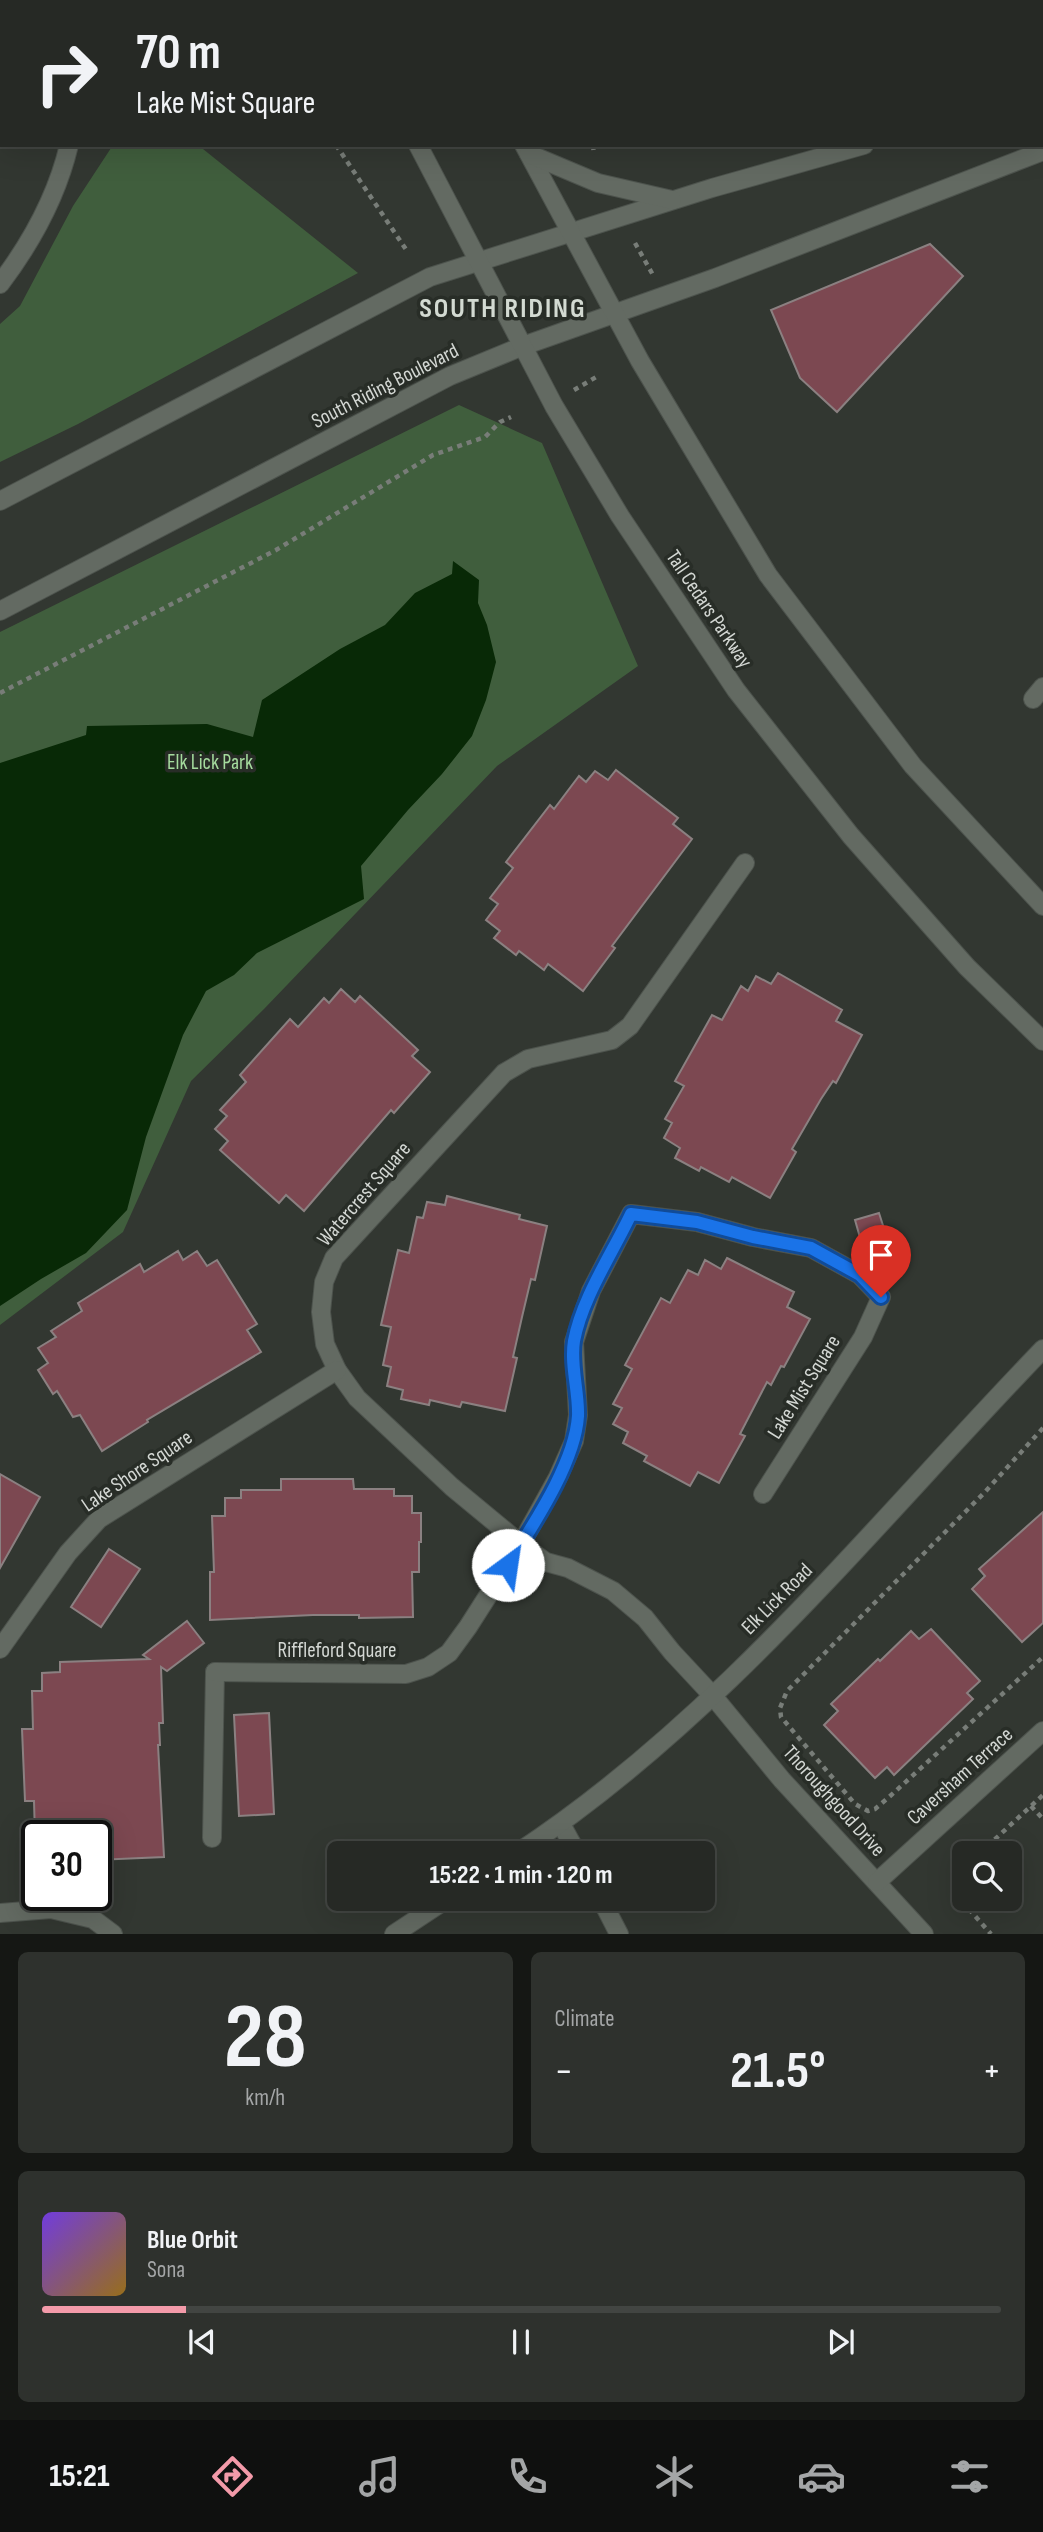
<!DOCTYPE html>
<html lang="en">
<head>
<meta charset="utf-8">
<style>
	body { margin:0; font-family:"Sofia Sans Condensed",sans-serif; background:#2e312d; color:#f1f3f6; height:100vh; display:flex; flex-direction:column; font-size:26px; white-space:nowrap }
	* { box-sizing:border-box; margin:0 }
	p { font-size:23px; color:#a4a6a7 }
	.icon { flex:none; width:38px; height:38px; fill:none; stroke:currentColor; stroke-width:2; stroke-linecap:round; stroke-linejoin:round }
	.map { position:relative; height:1934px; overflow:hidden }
	.details { display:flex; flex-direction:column; gap:18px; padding:18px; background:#151714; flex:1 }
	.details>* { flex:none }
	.hud { position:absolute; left:0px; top:0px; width:1043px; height:147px; box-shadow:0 7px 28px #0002,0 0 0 2px #424542; background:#262925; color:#f1f3f6; overflow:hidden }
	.tools { position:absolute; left:952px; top:1841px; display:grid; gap:14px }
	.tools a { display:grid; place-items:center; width:70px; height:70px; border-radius:10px; background:#262925; box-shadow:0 7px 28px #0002,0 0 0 2px #424542; font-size:35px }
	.speed { position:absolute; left:21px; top:1820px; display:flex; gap:14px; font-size:35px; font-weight:700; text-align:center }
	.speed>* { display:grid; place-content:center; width:91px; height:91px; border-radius:50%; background:#262925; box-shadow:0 7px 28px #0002,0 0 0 2px #424542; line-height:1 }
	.speed .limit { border:4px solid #111; border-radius:10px; background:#fff; color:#111 }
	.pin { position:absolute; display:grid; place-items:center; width:60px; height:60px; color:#fff; margin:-72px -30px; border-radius:50% 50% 50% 0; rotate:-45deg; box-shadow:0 0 7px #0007 }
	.pin .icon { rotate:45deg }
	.me { position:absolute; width:77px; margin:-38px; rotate:31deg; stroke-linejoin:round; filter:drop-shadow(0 0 5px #0008) }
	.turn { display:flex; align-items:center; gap:24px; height:147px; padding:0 21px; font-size:32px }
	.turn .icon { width:91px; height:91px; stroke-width:2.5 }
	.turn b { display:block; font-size:49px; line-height:60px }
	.big { font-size:52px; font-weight:700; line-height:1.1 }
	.details .tile { flex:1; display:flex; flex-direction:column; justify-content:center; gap:10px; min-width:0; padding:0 24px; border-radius:10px; background:#2e312d }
	.details .dial { align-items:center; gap:0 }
	.dial b { font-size:91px; line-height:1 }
	.song { display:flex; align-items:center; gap:21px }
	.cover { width:84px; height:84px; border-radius:10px; background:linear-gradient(135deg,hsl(260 70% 55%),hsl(40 70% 35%)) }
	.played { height:7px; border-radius:4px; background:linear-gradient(90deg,#f39aa9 15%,#424542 15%) }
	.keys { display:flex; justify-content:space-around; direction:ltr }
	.heat { display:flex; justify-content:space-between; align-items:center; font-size:38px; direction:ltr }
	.details .tiles { flex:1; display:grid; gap:18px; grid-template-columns:1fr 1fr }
	.tile:last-child { grid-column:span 2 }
	.trip { position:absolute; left:327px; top:1841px; width:388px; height:70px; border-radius:10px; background:#262925; box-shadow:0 7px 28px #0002,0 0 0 2px #424542; font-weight:700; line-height:70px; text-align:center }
	.tab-bar { display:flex; height:112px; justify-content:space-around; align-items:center; background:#0f100f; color:#a4a6a7 }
	.tab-bar .icon { width:49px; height:49px }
	.tab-bar .current { color:#f39aa9 }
	.tab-bar b { font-size:32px; color:#f1f3f6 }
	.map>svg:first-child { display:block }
	.green { fill:#405e3d }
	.water { fill:#082906 }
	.building { fill:#7c4851; stroke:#8b8081; stroke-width:2 }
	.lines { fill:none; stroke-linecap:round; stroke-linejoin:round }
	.service-casing { stroke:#4d534d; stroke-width:20 }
	.minor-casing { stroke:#4d534d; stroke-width:20 }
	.tertiary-casing { stroke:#4d534d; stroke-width:20 }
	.secondary-casing { stroke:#4d534d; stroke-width:20 }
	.path { stroke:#787d78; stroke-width:4.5; stroke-dasharray:5 5; stroke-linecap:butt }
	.service { stroke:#636a62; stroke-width:18 }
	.minor { stroke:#636a62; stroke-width:18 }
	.tertiary { stroke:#636a62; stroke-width:18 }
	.secondary { stroke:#636a62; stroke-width:18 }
	.route-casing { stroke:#114b97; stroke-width:18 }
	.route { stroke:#1a73e8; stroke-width:12 }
	.labels { text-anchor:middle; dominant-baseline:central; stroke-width:7; stroke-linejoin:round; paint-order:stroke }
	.street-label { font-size:21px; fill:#d3d7d3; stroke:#282d27 }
	.park-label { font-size:21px; fill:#a5db9e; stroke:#282d27 }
	.district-label { font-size:28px; font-weight:bold; letter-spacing:2px; fill:#d3dad2; stroke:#282d27 }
</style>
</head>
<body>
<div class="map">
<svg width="1043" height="1934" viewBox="0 0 1043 1934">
	<rect width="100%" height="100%" fill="#323731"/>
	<g class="green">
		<path d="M635,0h284l-284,2z"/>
		<path d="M113,145h85l160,128 -280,151 -78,38v-138l20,-18 53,-100z"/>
		<path d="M459,405l83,38 96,223 -141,100 -233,243 -73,72 -68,151 -123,93v-693z"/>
	</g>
	<path class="water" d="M453,561l26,19 -1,23 9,22 9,37 -10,38 -14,36 -30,38 -34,36 -47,56 3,33 -107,54 -23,22 -28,16 -23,44 -37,102 -19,73 -41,43 -45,26 -41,27v-543l86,-28 1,-9 120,-2 46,13 9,-37 78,-51 45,-24 30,-32 37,-19z"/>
	<g class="building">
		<path d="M930,244l33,32 -126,136 -37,-34 -29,-68z"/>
		<path d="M616,770l62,48 -5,6 19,15 -80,107 3,2 -32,43 -35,-27 -4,6 -25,-19 -3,4 -22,-17 6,-7 -14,-11 12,-16 -8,-6 23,-30 -7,-6 44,-57 4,4 25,-33 7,6 9,-11 13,9z"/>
		<path d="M778,973l64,37 -6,11 26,14 -26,48 -3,-2 -12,18 -29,50 4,3 -26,46 -38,-21 -3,5 -28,-15 -2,4 -24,-13 5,-10 -16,-10 8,-15 -7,-4 19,-33 -9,-5 37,-66 10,5 19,-34 7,5 8,-15 15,8z"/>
		<path d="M341,989l14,13 5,-6 58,54 -6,6 18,16 -36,41 -3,-3 -87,101 -18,-16 -7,8 -59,-53 8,-9 -13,-12 12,-13 -7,-6 26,-28 -6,-7 50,-56 8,8 26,-29 5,5z"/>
		<path d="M447,1196l73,19 -1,4 28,7 -12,54 -4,-1 -9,38 -9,40 4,1 -12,53 -43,-9 -2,5 -30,-7 -1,5 -28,-6 2,-9 -16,-4 4,-19 -8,-2 8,-38 -10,-2 17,-75 11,3 8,-36 6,1 4,-16 18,3z"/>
		<path d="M879,1213l9,28 -25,7 -8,-28z"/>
		<path d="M178,1251l5,9 14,-9 10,15 10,-6 40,64 -10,6 14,22 -114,68 1,2 -46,29 -22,-36 -7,2 -16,-26 -4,3 -15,-24 10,-7 -10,-15 18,-11 -5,-6 31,-20 -4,-8 62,-39 4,8z"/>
		<path d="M727,1258l67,34 -7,15 23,12 -26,48 -3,-1 -10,19 -4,-3 -27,52 5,2 -26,47 -21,-11 -8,14 -46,-25 3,-5 -24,-13 5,-11 -15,-8 9,-16 -9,-4 19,-35 -7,-4 36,-67 9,5 18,-33 10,5 7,-15 16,9z"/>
		<path d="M0,1474l40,23 -40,71z"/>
		<path d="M281,1479h72l1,10h40v7h18v17h9v29h-2v30h-7l1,45 -54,1v-3h-46l-103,5v-48h4l-2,-56h13v-18h16v-8h40z"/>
		<path d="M1043,1512v111l-21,19 -50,-53 13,-13 -6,-7z"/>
		<path d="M109,1549l31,20 -39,58 -30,-20z"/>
		<path d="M187,1621l17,22 -37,28 -6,-4 2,56h-4l1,22h-2l6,112 -68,3v-24h-61l-1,-35h-9l-3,-72h11l-1,-38h10v-18l18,-1v-10l89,-3 -6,-4z"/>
		<path d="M931,1629l49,52 -13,12 6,6 -79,76 -7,-8 -12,11 -51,-53 14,-14 -7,-7 47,-45 2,2 31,-30 8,8z"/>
		<path d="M269,1713l5,101 -35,2 -5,-101z"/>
	</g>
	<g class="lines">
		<g class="service-casing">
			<g id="service">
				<path d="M1033,699l10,-12"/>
				<path d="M212,1838l3,-166"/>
			</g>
		</g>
		<g class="minor-casing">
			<g id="minor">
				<path d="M82,0v2"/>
				<path d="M0,284c31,-41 57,-88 69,-139"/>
				<path d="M745,863l-115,163 -18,14 -84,19 -24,14 -170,185 -10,24 -3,30 4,32 12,26 20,28 95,89 69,57 25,18 22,6 45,23 32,27 27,34 41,44 69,84 142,154"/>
				<path d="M0,1649l68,-96 31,-34 238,-149"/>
				<path d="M215,1672l191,2 22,-7 21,-14 19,-26 53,-83 37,-67 16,-36 4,-26 -4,-73 17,-51 40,-77 66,8 56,15 58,11 49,27 21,22 -18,40 -100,157"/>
				<path d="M561,1824l16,29"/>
				<path d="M517,1853c204,-134 358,-330 526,-504"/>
				<path d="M877,1882l166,-151"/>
				<path d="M601,1899l18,35"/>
				<path d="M0,1913l51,-4 42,10 20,15"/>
				<path d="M394,1934l53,-35"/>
			</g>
		</g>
		<g class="tertiary-casing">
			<g id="tertiary">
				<path d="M1041,95h2"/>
				<path d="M0,501l430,-224 282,-89 152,-43"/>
				<path d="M0,611l450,-235 73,-30 192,-68 328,-127"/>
			</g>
		</g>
		<g class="secondary-casing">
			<g id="secondary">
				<path d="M339,0l1,2"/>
				<path d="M447,0l1,2"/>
				<path d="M418,145l136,261 66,110 116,174 115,146 116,131 76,74"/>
				<path d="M524,145l116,216 128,214 145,191 130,140"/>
				<path d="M529,154l69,29 74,17"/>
			</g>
		</g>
		<g class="path">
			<path d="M240,0l1,2"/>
			<path d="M591,0v2"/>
			<path d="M336,145l71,106"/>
			<path d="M593,145l1,10"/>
			<path d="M635,243l18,32"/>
			<path d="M574,390l24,-14"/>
			<path d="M0,693l276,-143 157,-95 52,-18 15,-15 11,-5"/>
			<path d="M1043,1428l-59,65 -197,198 -7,17 1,9 74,87 13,7 7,-2 13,-11 155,-141"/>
			<path d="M1031,1806l12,13"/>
			<path d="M980,1853l63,-58"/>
			<path d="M964,1868l-11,16 1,8 37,42"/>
		</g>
		<use href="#service" class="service"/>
		<use href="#minor" class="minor"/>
		<use href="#tertiary" class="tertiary"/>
		<use href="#secondary" class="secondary"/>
	</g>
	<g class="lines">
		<g class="route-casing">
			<path id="route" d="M508,1565c25,-40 67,-102 70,-149 1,-24 -8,-51 -4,-75 8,-43 38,-87 57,-127l66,8 56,15 58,11 49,27 21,22"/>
		</g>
		<use href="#route" class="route"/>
	</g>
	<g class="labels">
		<g class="street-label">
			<text transform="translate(385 386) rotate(-27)">South Riding Boulevard</text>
			<text transform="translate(709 609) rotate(56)">Tall Cedars Parkway</text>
			<text transform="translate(364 1194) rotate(-49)">Watercrest Square</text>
			<text transform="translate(804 1387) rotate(-58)">Lake Mist Square</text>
			<text transform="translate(137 1471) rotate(-34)">Lake Shore Square</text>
			<text transform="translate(777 1599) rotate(-45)">Elk Lick Road</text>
			<text x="337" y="1650">Riffleford Square</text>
			<text transform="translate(960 1776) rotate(-42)">Caversham Terrace</text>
			<text transform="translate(834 1801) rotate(48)">Thoroughgood Drive</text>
		</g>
		<g class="park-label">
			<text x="210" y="762">Elk Lick Park</text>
		</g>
		<g class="district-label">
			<text x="503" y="308">SOUTH RIDING</text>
		</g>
	</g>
</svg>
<div class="tools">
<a><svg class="icon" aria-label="search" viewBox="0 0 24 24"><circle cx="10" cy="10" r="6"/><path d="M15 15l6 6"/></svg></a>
</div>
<div class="speed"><div class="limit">30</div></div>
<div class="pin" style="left:881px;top:1297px;background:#d93025"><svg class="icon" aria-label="arrive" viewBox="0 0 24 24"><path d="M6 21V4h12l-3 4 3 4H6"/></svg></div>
<svg class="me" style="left:508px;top:1565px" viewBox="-20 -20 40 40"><circle r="19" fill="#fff"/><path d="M0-13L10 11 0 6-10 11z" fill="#1a73e8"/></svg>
<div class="trip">15:22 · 1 min · 120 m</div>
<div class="hud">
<div class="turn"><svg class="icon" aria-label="right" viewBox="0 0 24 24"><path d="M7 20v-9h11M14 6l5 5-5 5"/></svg><div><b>70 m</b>Lake Mist Square</div></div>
</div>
</div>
<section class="details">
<div class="tiles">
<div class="tile dial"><b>28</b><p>km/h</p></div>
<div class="tile"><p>Climate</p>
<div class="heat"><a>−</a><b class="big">21.5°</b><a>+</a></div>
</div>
<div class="tile">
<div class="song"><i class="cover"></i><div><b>Blue Orbit</b><p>Sona</p></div></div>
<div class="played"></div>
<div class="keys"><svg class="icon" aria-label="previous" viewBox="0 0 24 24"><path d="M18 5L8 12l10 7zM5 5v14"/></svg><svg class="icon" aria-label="pause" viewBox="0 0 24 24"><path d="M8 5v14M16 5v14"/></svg><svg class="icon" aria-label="next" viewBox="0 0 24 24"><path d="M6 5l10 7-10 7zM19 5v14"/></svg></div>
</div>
</div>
</section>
<nav class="tab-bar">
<b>15:21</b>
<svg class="icon current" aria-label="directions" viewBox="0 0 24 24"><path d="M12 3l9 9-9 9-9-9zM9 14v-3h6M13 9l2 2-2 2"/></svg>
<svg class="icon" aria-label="music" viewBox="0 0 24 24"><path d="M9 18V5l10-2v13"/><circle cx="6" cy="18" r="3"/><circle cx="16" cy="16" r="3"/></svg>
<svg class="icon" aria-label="phone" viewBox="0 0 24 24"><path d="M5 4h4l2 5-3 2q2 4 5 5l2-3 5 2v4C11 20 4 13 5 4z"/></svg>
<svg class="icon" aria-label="climate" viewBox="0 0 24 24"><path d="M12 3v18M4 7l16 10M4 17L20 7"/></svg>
<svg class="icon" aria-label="car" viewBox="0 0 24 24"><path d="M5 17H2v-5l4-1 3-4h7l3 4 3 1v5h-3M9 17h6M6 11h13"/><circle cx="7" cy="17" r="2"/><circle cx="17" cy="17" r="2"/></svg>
<svg class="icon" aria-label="filters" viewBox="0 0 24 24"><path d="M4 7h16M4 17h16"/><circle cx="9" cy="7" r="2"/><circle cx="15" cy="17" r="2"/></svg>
</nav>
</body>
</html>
